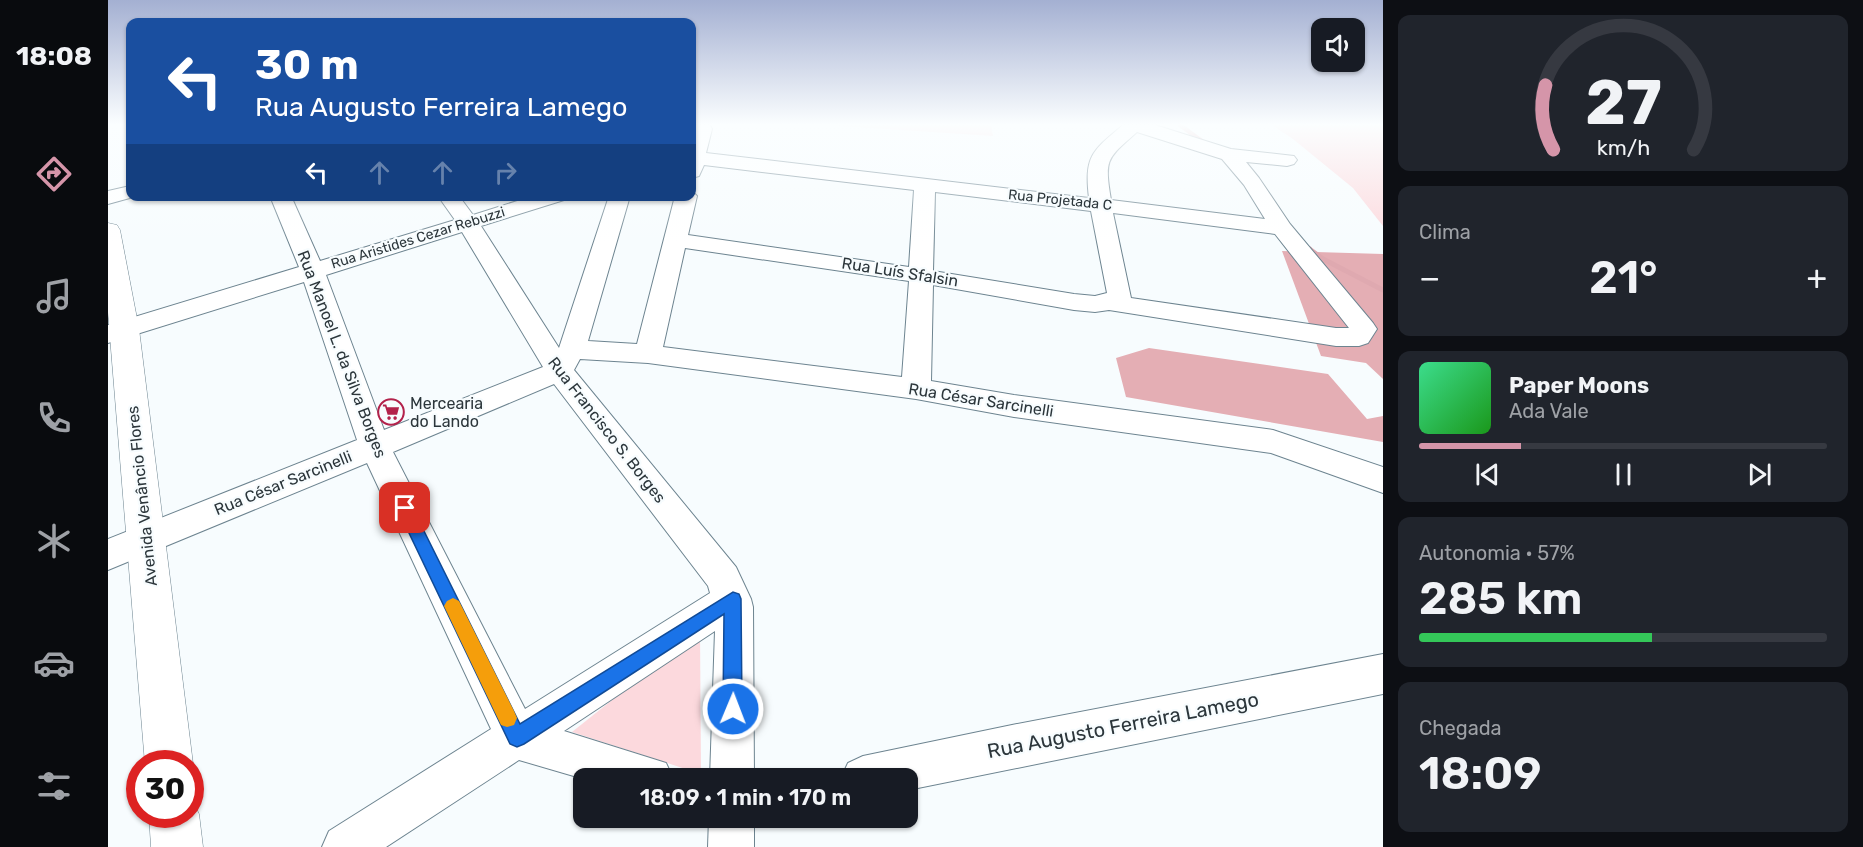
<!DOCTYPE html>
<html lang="pt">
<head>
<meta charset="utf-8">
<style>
	body { margin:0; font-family:Rubik,sans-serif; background:#20242c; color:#f1f3f6; height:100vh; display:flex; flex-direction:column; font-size:22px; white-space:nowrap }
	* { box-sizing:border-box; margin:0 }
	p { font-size:20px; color:#9ea1a6 }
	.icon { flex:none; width:33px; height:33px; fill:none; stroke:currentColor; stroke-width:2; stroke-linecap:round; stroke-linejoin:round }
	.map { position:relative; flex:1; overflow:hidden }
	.details { display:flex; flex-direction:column; gap:15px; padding:15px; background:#0d0f14; width:480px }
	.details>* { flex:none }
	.top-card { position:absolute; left:18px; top:18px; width:570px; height:183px; border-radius:12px; box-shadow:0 2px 4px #0004; background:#1a4fa0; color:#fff; overflow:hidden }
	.tools { position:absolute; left:1203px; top:18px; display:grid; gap:12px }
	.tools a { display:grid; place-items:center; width:54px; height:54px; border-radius:12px; background:#171b24; box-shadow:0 2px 4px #0004; font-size:30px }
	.speed { position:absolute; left:18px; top:750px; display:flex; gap:12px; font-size:30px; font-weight:700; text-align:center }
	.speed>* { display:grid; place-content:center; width:78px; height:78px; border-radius:50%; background:#171b24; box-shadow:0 2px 4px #0004; line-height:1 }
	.speed .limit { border:9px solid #d22; background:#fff; color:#111 }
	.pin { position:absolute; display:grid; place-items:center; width:51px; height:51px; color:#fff; margin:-26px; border-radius:12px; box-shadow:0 3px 9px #0006 }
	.me { position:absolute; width:66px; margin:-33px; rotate:1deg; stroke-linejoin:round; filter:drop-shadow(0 0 4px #0008) }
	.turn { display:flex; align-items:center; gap:21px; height:126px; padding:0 30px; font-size:27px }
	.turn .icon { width:78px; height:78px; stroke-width:2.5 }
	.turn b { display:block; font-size:42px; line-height:51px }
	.lanes { display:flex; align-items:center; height:57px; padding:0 30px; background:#0003; justify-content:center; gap:30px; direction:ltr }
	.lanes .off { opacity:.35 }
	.big { font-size:45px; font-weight:600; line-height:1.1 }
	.details .widget { flex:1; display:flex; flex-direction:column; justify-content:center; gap:9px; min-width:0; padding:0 21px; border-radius:12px; background:#20242c }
	.details .dial { align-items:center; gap:0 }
	.dial svg { height:156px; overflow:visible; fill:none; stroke:#363941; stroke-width:7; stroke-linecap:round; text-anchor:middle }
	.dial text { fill:#f1f3f6; stroke:none }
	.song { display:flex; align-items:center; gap:18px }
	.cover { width:72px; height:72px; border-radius:9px; background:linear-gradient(135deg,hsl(150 70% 55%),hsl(120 70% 35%)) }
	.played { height:6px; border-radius:3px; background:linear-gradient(90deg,#d595a9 25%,#363941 25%) }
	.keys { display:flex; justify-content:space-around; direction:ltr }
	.heat { display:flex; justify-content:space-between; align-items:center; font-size:33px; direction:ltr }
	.charge { height:9px; border-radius:4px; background:linear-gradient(90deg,#34c759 57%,#363941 0) }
	.trip { position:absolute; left:465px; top:768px; width:345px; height:60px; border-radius:12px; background:#171b24; box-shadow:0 2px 4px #0004; font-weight:600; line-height:60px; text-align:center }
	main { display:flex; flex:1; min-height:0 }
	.tab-bar { display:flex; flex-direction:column; width:108px; justify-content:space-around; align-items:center; background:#090b0e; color:#9ea1a6 }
	.tab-bar .icon { width:42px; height:42px }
	.tab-bar .active { color:#d595a9 }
	.tab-bar b { font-size:27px; color:#f1f3f6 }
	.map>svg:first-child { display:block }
	.green { fill:#fcd9dd }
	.forest { fill:#e4aeb4 }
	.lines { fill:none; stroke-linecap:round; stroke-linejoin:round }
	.stream-far1 { stroke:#dfa9b0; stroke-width:4.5 }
	.stream { stroke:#dfa9b0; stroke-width:5 }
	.minor-casing { stroke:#6d8490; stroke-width:2 }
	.major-casing { stroke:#6d8490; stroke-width:1 }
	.minor { fill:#fff; fill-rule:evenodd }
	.major { fill:#fff; fill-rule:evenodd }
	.route { fill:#1a73e8; stroke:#114b97; stroke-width:1.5 }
	.slow { fill:#f59e0b }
	.labels { text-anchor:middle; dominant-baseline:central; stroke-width:4.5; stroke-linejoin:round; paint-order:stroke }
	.far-street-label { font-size:14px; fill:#2c363b; stroke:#f7fcfe }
	.street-label { font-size:16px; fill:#2c363b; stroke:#f7fcfe }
	.poi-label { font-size:16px; fill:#2c363b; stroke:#f7fcfe; text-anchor:start }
	.near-street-label { font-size:20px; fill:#2c363b; stroke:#f7fcfe }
</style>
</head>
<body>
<main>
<nav class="tab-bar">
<b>18:08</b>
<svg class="icon active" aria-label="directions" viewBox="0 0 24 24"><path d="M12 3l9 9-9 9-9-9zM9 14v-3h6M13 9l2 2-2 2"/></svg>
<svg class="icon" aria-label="music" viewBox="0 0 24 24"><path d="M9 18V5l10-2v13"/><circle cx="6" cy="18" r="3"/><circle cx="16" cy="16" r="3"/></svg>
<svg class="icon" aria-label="phone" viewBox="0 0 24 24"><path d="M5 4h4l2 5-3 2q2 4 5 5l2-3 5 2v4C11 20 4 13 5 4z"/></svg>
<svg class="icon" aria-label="climate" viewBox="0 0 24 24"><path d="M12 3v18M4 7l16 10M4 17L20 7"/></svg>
<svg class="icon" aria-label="car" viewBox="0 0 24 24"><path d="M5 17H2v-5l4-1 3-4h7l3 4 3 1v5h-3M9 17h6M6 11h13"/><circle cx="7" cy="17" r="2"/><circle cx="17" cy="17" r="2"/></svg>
<svg class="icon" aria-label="filters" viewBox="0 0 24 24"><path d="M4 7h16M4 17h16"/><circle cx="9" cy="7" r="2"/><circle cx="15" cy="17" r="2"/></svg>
</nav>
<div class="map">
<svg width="1275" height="847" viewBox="0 0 1275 847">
	<rect width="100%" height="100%" fill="#f7fcfe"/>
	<g class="green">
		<path d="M717,125h166l2,11z"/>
		<path d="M1164,125h111v101l-30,-38 -60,-49z"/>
		<path d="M592,630l1,144 -129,-42z"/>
	</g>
	<g class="forest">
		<path d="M1174,251l101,3v125l-17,-16 -45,-7z"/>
		<path d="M1041,348l179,26 39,45 16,-3v26l-257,-45 -10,-39z"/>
	</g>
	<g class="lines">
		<g class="stream-far1">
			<path d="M1072,125l23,17"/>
			<path d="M1200,248l2,1"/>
		</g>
		<path class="stream" d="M1200,248l15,11 60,31"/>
		<g class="minor-casing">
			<g id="minor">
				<path d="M588,125h14l2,4 -6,24 383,45c-5,-42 3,-47 34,-73h32l76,24 63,7 3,4 -3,4 -7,2 -41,-4 13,16 31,46 83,99 4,6 -9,14 -9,3h-23l-227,-36 -14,2 -21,-2 -141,-25 -2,96 83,14 259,35 110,37v26l-112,-40 -257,-36 -98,-18 -268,-36 -68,-4 -6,11 162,197 15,32 2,8 1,171h-44l5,-147 -151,100 102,32 7,15 -89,1 -65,-19 -133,87h-64l7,-16 162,-102 -124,-266 -259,107v-31l249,-99 -53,-158 -196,61v-18l191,-58 -29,-71h21l29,65 135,-41 -17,-24h21l14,19 60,-19h34l-3,4 -83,26 78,122 50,-152h21l-42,145 49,3 38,-148h17v-5l5,5 -9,39 221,32 5,-77 -210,-25 -5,11 -7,2v-41zM1029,132l85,27 22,26 21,34 -154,-19c-7,-42 -4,-41 26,-68zM827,192l156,19 16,82 -12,3 -21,-2 -141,-23zM1005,213l162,21 74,94h-13l-205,-30zM354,232l81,135 -159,63 -58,-155zM577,248l224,33 -7,96 -239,-30zM446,384l154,202 2,7 -185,116 -132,-257z"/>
				<path d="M22,186v10h7l-29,8v-13z"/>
				<path d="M1275,654v40l-475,96v-12h-67l7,-15 15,-7 149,-31z"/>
				<path d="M601,818h45v29h-46z"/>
			</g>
		</g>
		<g class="major-casing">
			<g id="major">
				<path d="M0,223l9,2 3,5 19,99 54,435 -3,6v-6h-45l-37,-452z"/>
				<path d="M82,796l9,18 4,33h-52l-2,-33h41z"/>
			</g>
		</g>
		<use href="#minor" class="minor"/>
		<use href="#major" class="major"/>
	</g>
	<linearGradient id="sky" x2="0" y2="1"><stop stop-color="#a4b0d2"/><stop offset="0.51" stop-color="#fbfeff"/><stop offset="1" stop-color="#fbfeff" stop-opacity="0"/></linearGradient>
	<rect width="1275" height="244" fill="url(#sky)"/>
	<path class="route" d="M297,502l5,1 110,221 213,-132 6,2 2,5 1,110 -3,7 -6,2 -7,-2 -3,-7 1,-95 -200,130 -7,3 -7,-3 -113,-236 3,-5z"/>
	<path class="slow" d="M345,598l6,3 55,110 3,7 -3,7 -7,2 -6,-2 -57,-119 3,-5z"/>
	<defs>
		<g id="supermarket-ring" transform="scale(1.35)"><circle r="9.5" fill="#f7fcfe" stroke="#b3224b" stroke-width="1.5"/><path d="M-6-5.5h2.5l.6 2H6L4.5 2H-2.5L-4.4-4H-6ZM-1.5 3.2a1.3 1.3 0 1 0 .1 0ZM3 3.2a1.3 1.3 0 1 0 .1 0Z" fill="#b3224b"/></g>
	</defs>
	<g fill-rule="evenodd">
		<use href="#supermarket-ring" x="283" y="412"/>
	</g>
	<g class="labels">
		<g class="far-street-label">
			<text transform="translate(952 200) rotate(6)">Rua Projetada C</text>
			<text transform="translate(310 238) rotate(-17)">Rua Aristides Cezar Rebuzzi</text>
		</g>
		<g class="street-label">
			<text transform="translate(792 272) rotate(9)">Rua Luís Sfalsin</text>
			<text transform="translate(234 354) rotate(69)">Rua Manoel L. da Silva Borges</text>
			<text transform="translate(873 400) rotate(9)">Rua César Sarcinelli</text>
			<text transform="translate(499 430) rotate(52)">Rua Francisco S. Borges</text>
			<text transform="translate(175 483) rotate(-22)">Rua César Sarcinelli</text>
			<text transform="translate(34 496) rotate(-96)">Avenida Venâncio Flores</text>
		</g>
		<g class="poi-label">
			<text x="302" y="403">Mercearia<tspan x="302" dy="18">do Lando</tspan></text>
		</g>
		<g class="near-street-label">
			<text transform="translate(1015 725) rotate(-11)">Rua Augusto Ferreira Lamego</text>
		</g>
	</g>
</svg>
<div class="tools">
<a><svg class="icon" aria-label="sound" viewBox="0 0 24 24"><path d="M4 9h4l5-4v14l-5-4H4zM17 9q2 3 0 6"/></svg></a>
</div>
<div class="speed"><div class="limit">30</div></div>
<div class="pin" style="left:297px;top:508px;background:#d93025"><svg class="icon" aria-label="arrive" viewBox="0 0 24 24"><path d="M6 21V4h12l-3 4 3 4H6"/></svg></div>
<svg class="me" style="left:625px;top:709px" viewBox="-20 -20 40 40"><circle r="17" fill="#1a73e8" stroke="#fff" stroke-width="3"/><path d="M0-11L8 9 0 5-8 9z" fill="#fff"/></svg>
<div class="trip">18:09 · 1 min · 170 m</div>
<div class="top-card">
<div class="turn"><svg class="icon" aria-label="left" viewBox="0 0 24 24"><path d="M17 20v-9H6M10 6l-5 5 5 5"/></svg><div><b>30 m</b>Rua Augusto Ferreira Lamego</div></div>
<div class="lanes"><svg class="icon" aria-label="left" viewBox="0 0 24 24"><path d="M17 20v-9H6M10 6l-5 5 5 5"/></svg><svg class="icon off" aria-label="ahead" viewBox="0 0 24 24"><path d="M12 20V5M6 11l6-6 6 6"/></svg><svg class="icon off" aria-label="ahead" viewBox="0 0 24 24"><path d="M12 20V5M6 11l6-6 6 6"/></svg><svg class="icon off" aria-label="right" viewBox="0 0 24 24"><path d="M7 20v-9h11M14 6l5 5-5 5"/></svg></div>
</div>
</div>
<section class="details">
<div class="widget dial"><svg viewBox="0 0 100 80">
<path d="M14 69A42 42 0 1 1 86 69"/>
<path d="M14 69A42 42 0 0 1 10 36" stroke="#d595a9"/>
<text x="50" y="56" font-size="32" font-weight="700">27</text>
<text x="50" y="72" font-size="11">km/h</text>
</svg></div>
<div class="widget"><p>Clima</p>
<div class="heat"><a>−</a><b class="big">21°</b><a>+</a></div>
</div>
<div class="widget">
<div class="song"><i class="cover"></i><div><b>Paper Moons</b><p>Ada Vale</p></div></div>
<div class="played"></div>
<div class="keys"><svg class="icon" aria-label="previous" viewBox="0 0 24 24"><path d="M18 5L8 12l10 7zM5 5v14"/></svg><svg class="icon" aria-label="pause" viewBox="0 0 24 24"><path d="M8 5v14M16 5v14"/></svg><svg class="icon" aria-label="next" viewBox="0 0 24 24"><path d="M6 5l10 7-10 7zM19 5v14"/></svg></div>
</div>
<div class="widget"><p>Autonomia · 57%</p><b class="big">285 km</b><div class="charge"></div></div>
<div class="widget"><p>Chegada</p><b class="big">18:09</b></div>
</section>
</main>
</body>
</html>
